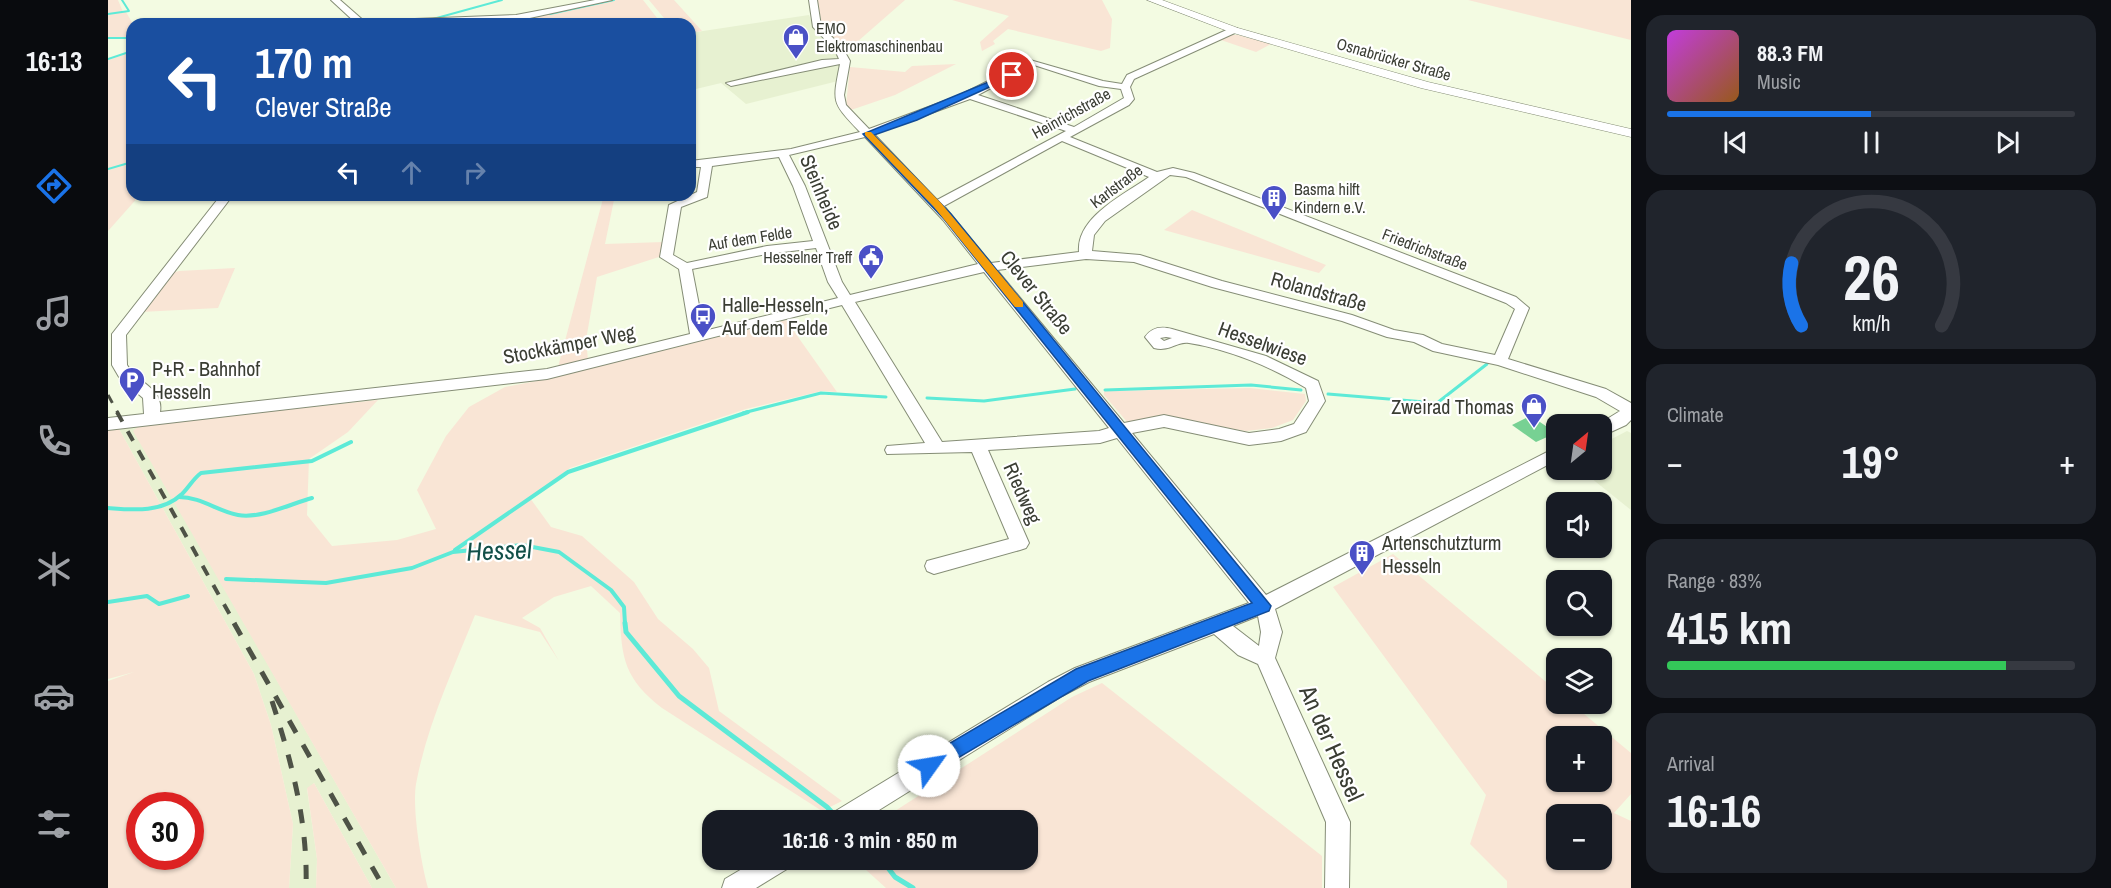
<!DOCTYPE html>
<html lang="en">
<head>
<meta charset="utf-8">
<style>
	body { margin:0; font-family:"Archivo Narrow",sans-serif; background:#20242c; color:#f1f3f6; height:100vh; display:flex; flex-direction:column; font-size:22px; white-space:nowrap }
	* { box-sizing:border-box; margin:0 }
	p { font-size:20px; color:#9ea1a6 }
	.icon { flex:none; width:33px; height:33px; fill:none; stroke:currentColor; stroke-width:2; stroke-linecap:round; stroke-linejoin:round }
	.map { position:relative; flex:1; overflow:hidden }
	.sheet { display:flex; flex-direction:column; gap:15px; padding:15px; background:#0d0f14; width:480px }
	.sheet>* { flex:none }
	.top-card { position:absolute; left:18px; top:18px; width:570px; height:183px; border-radius:18px; box-shadow:0 2px 4px #0004; background:#1a4fa0; color:#fff; overflow:hidden }
	.needle { width:39px; rotate:29deg }
	.buttons { position:absolute; left:1438px; top:414px; display:grid; gap:12px }
	.buttons a { display:grid; place-items:center; width:66px; height:66px; border-radius:12px; background:#171b24; box-shadow:0 2px 4px #0004; font-size:30px }
	.speed { position:absolute; left:18px; top:792px; display:flex; gap:12px; font-size:30px; font-weight:700; text-align:center }
	.speed>* { display:grid; place-content:center; width:78px; height:78px; border-radius:50%; background:#171b24; box-shadow:0 2px 4px #0004; line-height:1 }
	.speed .limit { border:9px solid #d22; background:#fff; color:#111 }
	.pin { position:absolute; display:grid; place-items:center; width:51px; height:51px; color:#fff; margin:-26px; border:3px solid #fff; border-radius:50%; box-shadow:0 2px 6px #0007 }
	.me { position:absolute; width:66px; margin:-33px; rotate:58deg; stroke-linejoin:round; filter:drop-shadow(0 0 4px #0008) }
	.turn { display:flex; align-items:center; gap:21px; height:126px; padding:0 30px; font-size:27px }
	.turn .icon { width:78px; height:78px; stroke-width:2.5 }
	.turn b { display:block; font-size:42px; line-height:51px }
	.lanes { display:flex; align-items:center; height:57px; padding:0 30px; background:#0003; justify-content:center; gap:30px; direction:ltr }
	.lanes .off { opacity:.35 }
	.big { font-size:45px; font-weight:700; line-height:1.1 }
	.sheet .card { flex:1; display:flex; flex-direction:column; justify-content:center; gap:9px; min-width:0; padding:0 21px; border-radius:18px; background:#20242c }
	.sheet .dial { align-items:center; gap:0 }
	.dial svg { height:156px; overflow:visible; fill:none; stroke:#363941; stroke-width:7; stroke-linecap:round; text-anchor:middle }
	.dial text { fill:#f1f3f6; stroke:none }
	.song { display:flex; align-items:center; gap:18px }
	.cover { width:72px; height:72px; border-radius:9px; background:linear-gradient(135deg,hsl(290 70% 55%),hsl(30 70% 35%)) }
	.played { height:6px; border-radius:3px; background:linear-gradient(90deg,#1a73e8 50%,#363941 50%) }
	.keys { display:flex; justify-content:space-around; direction:ltr }
	.heat { display:flex; justify-content:space-between; align-items:center; font-size:33px; direction:ltr }
	.charge { height:9px; border-radius:4px; background:linear-gradient(90deg,#34c759 83%,#363941 0) }
	.trip { position:absolute; left:594px; top:810px; width:336px; height:60px; border-radius:18px; background:#171b24; box-shadow:0 2px 4px #0004; font-weight:700; line-height:60px; text-align:center }
	main { display:flex; flex:1; min-height:0 }
	.tab-bar { display:flex; flex-direction:column; width:108px; justify-content:space-around; align-items:center; background:#090b0e; color:#9ea1a6 }
	.tab-bar .icon { width:42px; height:42px }
	.tab-bar .selected { color:#1a73e8 }
	.tab-bar b { font-size:27px; color:#f1f3f6 }
	.map>svg:first-child { display:block }
	.built { fill:#e7f1d1 }
	.green { fill:#f9e5d5; fill-rule:evenodd }
	.lines { fill:none; stroke-linecap:round; stroke-linejoin:round }
	.stream-far3 { stroke:#5dead7; stroke-width:2 }
	.stream-far2 { stroke:#5dead7; stroke-width:3 }
	.stream-far1 { stroke:#5dead7; stroke-width:4 }
	.stream { stroke:#5dead7; stroke-width:5 }
	.building { fill:#77d193 }
	.minor-casing { stroke:#858d76; stroke-width:2 }
	.major-casing { stroke:#858d76; stroke-width:1 }
	.minor { fill:#fff; fill-rule:evenodd }
	.major { fill:#fff; fill-rule:evenodd }
	.rail-far2 { stroke:#4e5246; stroke-width:3; stroke-dasharray:9 9; stroke-linecap:butt }
	.rail-far1 { stroke:#4e5246; stroke-width:4; stroke-dasharray:11 11; stroke-linecap:butt }
	.rail { stroke:#4e5246; stroke-width:5; stroke-dasharray:14 14; stroke-linecap:butt }
	.route { fill:#1a73e8; stroke:#114b97; stroke-width:1.5 }
	.slow { fill:#f59e0b }
	.labels { text-anchor:middle; dominant-baseline:central; stroke-width:4.5; stroke-linejoin:round; paint-order:stroke }
	.far-poi-label { font-size:16px; fill:#3a3d33; stroke:#fff; text-anchor:start }
	.far-street-label { font-size:16px; fill:#3a3d33; stroke:#fff }
	.street-label { font-size:20px; fill:#3a3d33; stroke:#fff }
	.poi-label { font-size:20px; fill:#3a3d33; stroke:#fff; text-anchor:start }
	.near-street-label { font-size:24px; fill:#3a3d33; stroke:#fff }
	.near-water-label { font-size:26px; font-style:italic; fill:#124f48; stroke:#fff }
</style>
</head>
<body>
<main>
<nav class="tab-bar">
<b>16:13</b>
<svg class="icon selected" aria-label="directions" viewBox="0 0 24 24"><path d="M12 3l9 9-9 9-9-9zM9 14v-3h6M13 9l2 2-2 2"/></svg>
<svg class="icon" aria-label="music" viewBox="0 0 24 24"><path d="M9 18V5l10-2v13"/><circle cx="6" cy="18" r="3"/><circle cx="16" cy="16" r="3"/></svg>
<svg class="icon" aria-label="phone" viewBox="0 0 24 24"><path d="M5 4h4l2 5-3 2q2 4 5 5l2-3 5 2v4C11 20 4 13 5 4z"/></svg>
<svg class="icon" aria-label="climate" viewBox="0 0 24 24"><path d="M12 3v18M4 7l16 10M4 17L20 7"/></svg>
<svg class="icon" aria-label="car" viewBox="0 0 24 24"><path d="M5 17H2v-5l4-1 3-4h7l3 4 3 1v5h-3M9 17h6M6 11h13"/><circle cx="7" cy="17" r="2"/><circle cx="17" cy="17" r="2"/></svg>
<svg class="icon" aria-label="filters" viewBox="0 0 24 24"><path d="M4 7h16M4 17h16"/><circle cx="9" cy="7" r="2"/><circle cx="15" cy="17" r="2"/></svg>
</nav>
<div class="map">
<svg width="1523" height="888" viewBox="0 0 1523 888">
	<rect width="100%" height="100%" fill="#f3fbe2"/>
	<g class="built">
		<path d="M701,15l7,17 26,29 -4,20 -92,23 -25,-21 -25,6 -6,-5v-51z"/>
		<path d="M32,425l-6,6 262,457h-24l-58,-105 -7,6 10,70 -1,29h-27l4,-64 -22,-99 -17,-51 -136,-247z"/>
		<path d="M1519,431l4,2v77l-50,-40h21v-26z"/>
	</g>
	<g class="green">
		<path d="M0,0h10l5,12h3l7,12 -1,13 -24,1z"/>
		<path d="M507,0h28l18,23h-251l112,-4z"/>
		<path d="M541,0h25l28,31 -12,2v-9h-21z"/>
		<path d="M709,0h88l-48,42 -19,2 -16,-20z"/>
		<path d="M844,0h150l10,19 -2,29 -9,3 -93,-22 -15,12 2,3 -13,7 -2,-9 29,-26z"/>
		<path d="M1360,0h163v40z"/>
		<path d="M1121,35h9l33,9 -15,8 -38,-13z"/>
		<path d="M24,52v143h8l-32,36v-171z"/>
		<path d="M848,64l-61,31 -44,15 -5,-5 4,-38 55,5 7,-6z"/>
		<path d="M496,195h11l-10,49 58,-2 -1,14 -65,21 -11,63 2,20 -30,7z"/>
		<path d="M1084,210l134,55 -7,8 -155,-43z"/>
		<path d="M127,268l-17,40 -77,4 28,-38 10,-3z"/>
		<path d="M678,320l51,72 -15,-1 -76,18 -176,59 -40,30 21,29 31,9 52,46 24,37 35,30 16,19 10,43 123,90 -20,10 -160,-103c-37,-29 -41,-49 -42,-95l-29,-27 -37,11 -32,21 18,10 19,33 -19,-29 -65,-17c-22,55 -48,110 -59,169 -4,25 5,79 12,104h-32l-263,-457 7,-6 238,-25 -30,32 -39,27 -2,56 25,31 65,-6 39,-11 -19,-39 29,-54 23,-29 36,-20 42,-8z"/>
		<path d="M1142,388l55,6 1,7 -13,19 -21,8 -26,3 -83,-13 -35,5 -24,-28v-4z"/>
		<path d="M10,427l136,247 17,51 22,99 -4,64h-181v-207l26,-9 -26,7v-251zM32,806h50v50h-50z"/>
		<path d="M1285,554l164,137v13h15l59,49v41l-17,19 17,8v67h-124v-7l-37,-37 16,-49 -153,-208zM1449,736h45v46h-45zM1449,814h45v46h-45z"/>
		<path d="M994,683l220,173v32h-436l-31,-28h173v-40h-147l191,-123z"/>
		<path d="M206,783l58,105h-56l1,-29 -10,-71z"/>
	</g>
	<g class="lines">
		<g class="stream-far3">
			<path d="M0,14l21,-3 -7,-11"/>
			<path d="M442,14l64,-14"/>
			<path d="M325,19l69,-19"/>
			<path d="M290,23l85,-1"/>
			<path d="M242,24l4,-1"/>
			<path d="M0,38h24"/>
			<path d="M0,59l24,-8"/>
			<path d="M0,169l24,-7"/>
		</g>
		<g class="stream-far2">
			<path d="M997,390l146,-5 50,5"/>
			<path d="M1220,394l109,9 50,-39"/>
			<path d="M819,398l57,3 91,-12"/>
			<path d="M635,413l78,-20 65,4"/>
		</g>
		<g class="stream-far1">
			<path d="M71,497c22,0 38,14 59,18 23,4 52,-11 74,-17"/>
			<path d="M0,508c25,2 54,5 74,-14 7,-7 11,-15 19,-21l111,-12 39,-19"/>
			<path d="M347,550l113,-78 180,-60"/>
			<path d="M118,579l100,4 86,-15 41,-16 69,-7 37,7 52,38 13,17 1,17"/>
			<path d="M0,602l39,-6 12,8 29,-8"/>
		</g>
		<g class="stream">
			<path d="M517,623l1,9 53,64 148,111 12,13"/>
			<path d="M774,860l13,17 18,11"/>
		</g>
	</g>
	<path class="building" d="M1422,416l7,4 19,13 -20,9 -24,-17z"/>
	<g class="lines">
		<g class="minor-casing">
			<g id="minor">
				<path d="M223,0h9l24,21 152,-6 79,-15h17l-96,21 -159,3z"/>
				<path d="M701,0h8l4,26 21,21 8,14 -6,34 2,10 23,24 89,-33 72,-36 73,21 19,3 5,-9 104,-47h6v4l-103,47 -4,8 4,12 -5,6 -59,32 87,35 16,-4 21,5 322,124 13,11 -21,51 98,30 25,14v17l-5,5 -24,11v-12h-3l21,-13 -24,-14 -98,-32 -65,-14 -19,-9 -27,-5 -45,-16 -130,-34 -78,-25 -48,-3 -89,11 127,153 40,-8 85,18 30,-4 15,-5 15,-23 -3,-13c-34,-21 -78,-39 -117,-45 -12,-2 -19,9 -35,5l-9,-11c7,-10 16,-11 27,-8l94,27 52,25 7,20 -19,31 -25,9 -32,4 -85,-18 -32,6 134,162 291,-148v13l-282,149 7,23 -7,26 75,164 -1,66h-24l1,-66 -68,-158 -20,-9 -24,-21 -125,48 -27,14 -199,124h-33l4,-8 214,-130 27,-14 174,-65 -132,-165 -17,5 -112,7 41,93 -3,5 -6,2 -86,24 -7,-3 -2,-5 2,-5 82,-22 -37,-87 -85,2 -2,-4 2,-4 38,-3 -83,-138 -295,74 -439,51v-12l36,-4 -1,-16 -24,-21 -7,-12v-31l109,-139h12l-107,140 1,30c10,18 37,23 33,47l387,-43 143,-35 -11,-65 -19,-12 9,-52 28,-13 4,-25h-11v-6l101,-12 69,-17c-28,-30 -28,-28 -20,-68l-109,22 -5,-3 96,-23 17,-1 -4,-9 -22,-23zM926,65l65,21 22,3 3,9 -50,29 -96,-32zM862,99l96,32 -129,69 -63,-66zM757,137l78,83 35,44 -128,31 -8,-13 -37,-96 -16,-31zM954,141l87,36c-24,17 -73,40 -70,75l-88,11 -47,-57zM671,157l14,29 20,55 -46,5 -80,17 -14,-8 8,-48 26,-10 5,-31zM1062,175l16,2 320,126 9,6 -20,46 -53,-11 -19,-9 -29,-5 -42,-15 -130,-34 -82,-26 -48,-4 2,-16 11,-14zM708,248l12,34 10,16 -134,33 -12,-62 75,-15zM876,272l125,156 -10,3 -157,11 -87,-140zM1058,337l6,1 -8,3 -4,-3zM1150,616l3,16 -2,14 -26,-20z"/>
				<path d="M649,860h33l-3,9 -31,19h-34l3,-9z"/>
			</g>
		</g>
		<g class="major-casing">
			<path id="major" d="M1039,0h15l76,28 190,54 203,47v8l-210,-49 -191,-56z"/>
		</g>
		<use href="#minor" class="minor"/>
		<use href="#major" class="major"/>
		<path class="rail-far2" d="M0,395l10,18"/>
		<path class="rail-far1" d="M9,412l118,212"/>
		<g class="rail">
			<path d="M126,623l150,265"/>
			<path d="M164,701c20,62 36,122 34,187"/>
		</g>
	</g>
	<path class="route" d="M902,73l6,2 -99,45 -43,15 77,79 320,392 -2,5 -181,70 -159,94 -6,-3 -3,-6 3,-7 153,-90 176,-66 -308,-384 -81,-85z"/>
	<path class="slow" d="M757,132h6l70,71 82,99v5h-8l-81,-100 -69,-72z"/>
	<defs>
		<g id="shop-pin" transform="scale(1.35)"><path d="M0 17L-7.5 6A9.5 9.5 0 1 1 7.5 6Z" fill="#4a50c6" stroke="#fff"/><path d="M-5-2.5h2.3a2.7 3.5 0 0 1 5.4 0H5L5.5 6h-11ZM-1.5-2.5h3a1.5 2.3 0 0 0-3 0Z" fill="#fff"/></g>
		<g id="building-pin" transform="scale(1.35)"><path d="M0 17L-7.5 6A9.5 9.5 0 1 1 7.5 6Z" fill="#4a50c6" stroke="#fff"/><path d="M-4-6H4V6H1V3H-1V6H-4ZM-2.5-4.3h1.7v1.8h-1.7ZM.8-4.3h1.7v1.8H.8ZM-2.5-1h1.7V.8h-1.7ZM.8-1h1.7V.8H.8Z" fill="#fff"/></g>
		<g id="civic-pin" transform="scale(1.35)"><path d="M0 17L-7.5 6A9.5 9.5 0 1 1 7.5 6Z" fill="#4a50c6" stroke="#fff"/><path d="M-.6-6.5H3V-4.5H.6V-3L4-1V1h2V6H-6V1h2V-1L-.6-3ZM-1.2 2.5V6h2.4V2.5Z" fill="#fff"/></g>
		<g id="bus-pin" transform="scale(1.35)"><path d="M0 17L-7.5 6A9.5 9.5 0 1 1 7.5 6Z" fill="#4a50c6" stroke="#fff"/><path d="M-5-6H5V4H4V6H2V4H-2V6H-4V4H-5ZM-3.5-4V0h7V-4ZM-3.5 1.2v1.5H-2V1.2ZM2 1.2v1.5H3.5V1.2Z" fill="#fff"/></g>
		<g id="parking-pin" transform="scale(1.35)"><path d="M0 17L-7.5 6A9.5 9.5 0 1 1 7.5 6Z" fill="#4a50c6" stroke="#fff"/><path d="M-3.5-5.5H1a3.5 3.5 0 0 1 0 7H-1V5.5H-3.5ZM-1-3.4V-.6H.8a1.4 1.4 0 0 0 0-2.8Z" fill="#fff"/></g>
	</defs>
	<g fill-rule="evenodd">
		<use href="#shop-pin" x="688" y="37"/>
		<use href="#building-pin" x="1166" y="198"/>
		<use href="#civic-pin" x="763" y="257"/>
		<use href="#bus-pin" x="595" y="316"/>
		<use href="#parking-pin" x="24" y="380"/>
		<use href="#shop-pin" x="1426" y="406"/>
		<use href="#building-pin" x="1254" y="553"/>
	</g>
	<g class="labels">
		<g class="far-poi-label">
			<text x="708" y="28">EMO<tspan x="708" dy="18">Elektromaschinenbau</tspan></text>
			<text x="1186" y="189">Basma hilft<tspan x="1186" dy="18">Kindern e.V.</tspan></text>
			<text x="744" y="257" text-anchor="end">Hesselner Treff</text>
		</g>
		<g class="far-street-label">
			<text transform="translate(1286 59) rotate(16)">Osnabrücker Straße</text>
			<text transform="translate(963 113) rotate(-29)">Heinrichstraße</text>
			<text transform="translate(1008 186) rotate(-37)">Karlstraße</text>
			<text transform="translate(642 238) rotate(-9)">Auf dem Felde</text>
			<text transform="translate(1317 249) rotate(21)">Friedrichstraße</text>
		</g>
		<g class="street-label">
			<text transform="translate(714 192) rotate(67)">Steinheide</text>
			<text transform="translate(1211 291) rotate(16)">Rolandstraße</text>
			<text transform="translate(929 292) rotate(51)">Clever Straße</text>
			<text transform="translate(1155 343) rotate(20)">Hesselwiese</text>
			<text transform="translate(461 344) rotate(-11)">Stockkämper Weg</text>
			<text transform="translate(915 493) rotate(66)">Riedweg</text>
		</g>
		<g class="poi-label">
			<text x="614" y="304">Halle-Hesseln,<tspan x="614" dy="23">Auf dem Felde</tspan></text>
			<text x="44" y="368">P+R - Bahnhof<tspan x="44" dy="23">Hesseln</tspan></text>
			<text x="1406" y="406" text-anchor="end">Zweirad Thomas</text>
			<text x="1274" y="542">Artenschutzturm<tspan x="1274" dy="23">Hesseln</tspan></text>
		</g>
		<g class="near-street-label">
			<text transform="translate(1224 743) rotate(66)">An der Hessel</text>
		</g>
		<g class="near-water-label">
			<text transform="translate(391 550) rotate(-2)">Hessel</text>
		</g>
	</g>
</svg>
<div class="buttons">
<a><svg class="needle" viewBox="-14 -14 28 28"><path d="M0-13l5 13h-10z" fill="#e53935"/><path d="M0 13l5-13h-10z" fill="#9ea1a6"/></svg></a>
<a><svg class="icon" aria-label="sound" viewBox="0 0 24 24"><path d="M4 9h4l5-4v14l-5-4H4zM17 9q2 3 0 6"/></svg></a>
<a><svg class="icon" aria-label="search" viewBox="0 0 24 24"><circle cx="10" cy="10" r="6"/><path d="M15 15l6 6"/></svg></a>
<a><svg class="icon" aria-label="layers" viewBox="0 0 24 24"><path d="M12 4l9 5-9 5-9-5zM3 14l9 5 9-5"/></svg></a>
<a>+</a>
<a>−</a>
</div>
<div class="speed"><div class="limit">30</div></div>
<div class="pin" style="left:904px;top:75px;background:#d93025"><svg class="icon" aria-label="arrive" viewBox="0 0 24 24"><path d="M6 21V4h12l-3 4 3 4H6"/></svg></div>
<svg class="me" style="left:821px;top:766px" viewBox="-20 -20 40 40"><circle r="19" fill="#fff"/><path d="M0-13L10 11 0 6-10 11z" fill="#1a73e8"/></svg>
<div class="trip">16:16 · 3 min · 850 m</div>
<div class="top-card">
<div class="turn"><svg class="icon" aria-label="left" viewBox="0 0 24 24"><path d="M17 20v-9H6M10 6l-5 5 5 5"/></svg><div><b>170 m</b>Clever Straße</div></div>
<div class="lanes"><svg class="icon" aria-label="left" viewBox="0 0 24 24"><path d="M17 20v-9H6M10 6l-5 5 5 5"/></svg><svg class="icon off" aria-label="ahead" viewBox="0 0 24 24"><path d="M12 20V5M6 11l6-6 6 6"/></svg><svg class="icon off" aria-label="right" viewBox="0 0 24 24"><path d="M7 20v-9h11M14 6l5 5-5 5"/></svg></div>
</div>
</div>
<section class="sheet">
<div class="card">
<div class="song"><i class="cover"></i><div><b>88.3 FM</b><p>Music</p></div></div>
<div class="played"></div>
<div class="keys"><svg class="icon" aria-label="previous" viewBox="0 0 24 24"><path d="M18 5L8 12l10 7zM5 5v14"/></svg><svg class="icon" aria-label="pause" viewBox="0 0 24 24"><path d="M8 5v14M16 5v14"/></svg><svg class="icon" aria-label="next" viewBox="0 0 24 24"><path d="M6 5l10 7-10 7zM19 5v14"/></svg></div>
</div>
<div class="card dial"><svg viewBox="0 0 100 80">
<path d="M14 69A42 42 0 1 1 86 69"/>
<path d="M14 69A42 42 0 0 1 9 37" stroke="#1a73e8"/>
<text x="50" y="56" font-size="32" font-weight="700">26</text>
<text x="50" y="72" font-size="11">km/h</text>
</svg></div>
<div class="card"><p>Climate</p>
<div class="heat"><a>−</a><b class="big">19°</b><a>+</a></div>
</div>
<div class="card"><p>Range · 83%</p><b class="big">415 km</b><div class="charge"></div></div>
<div class="card"><p>Arrival</p><b class="big">16:16</b></div>
</section>
</main>
</body>
</html>
